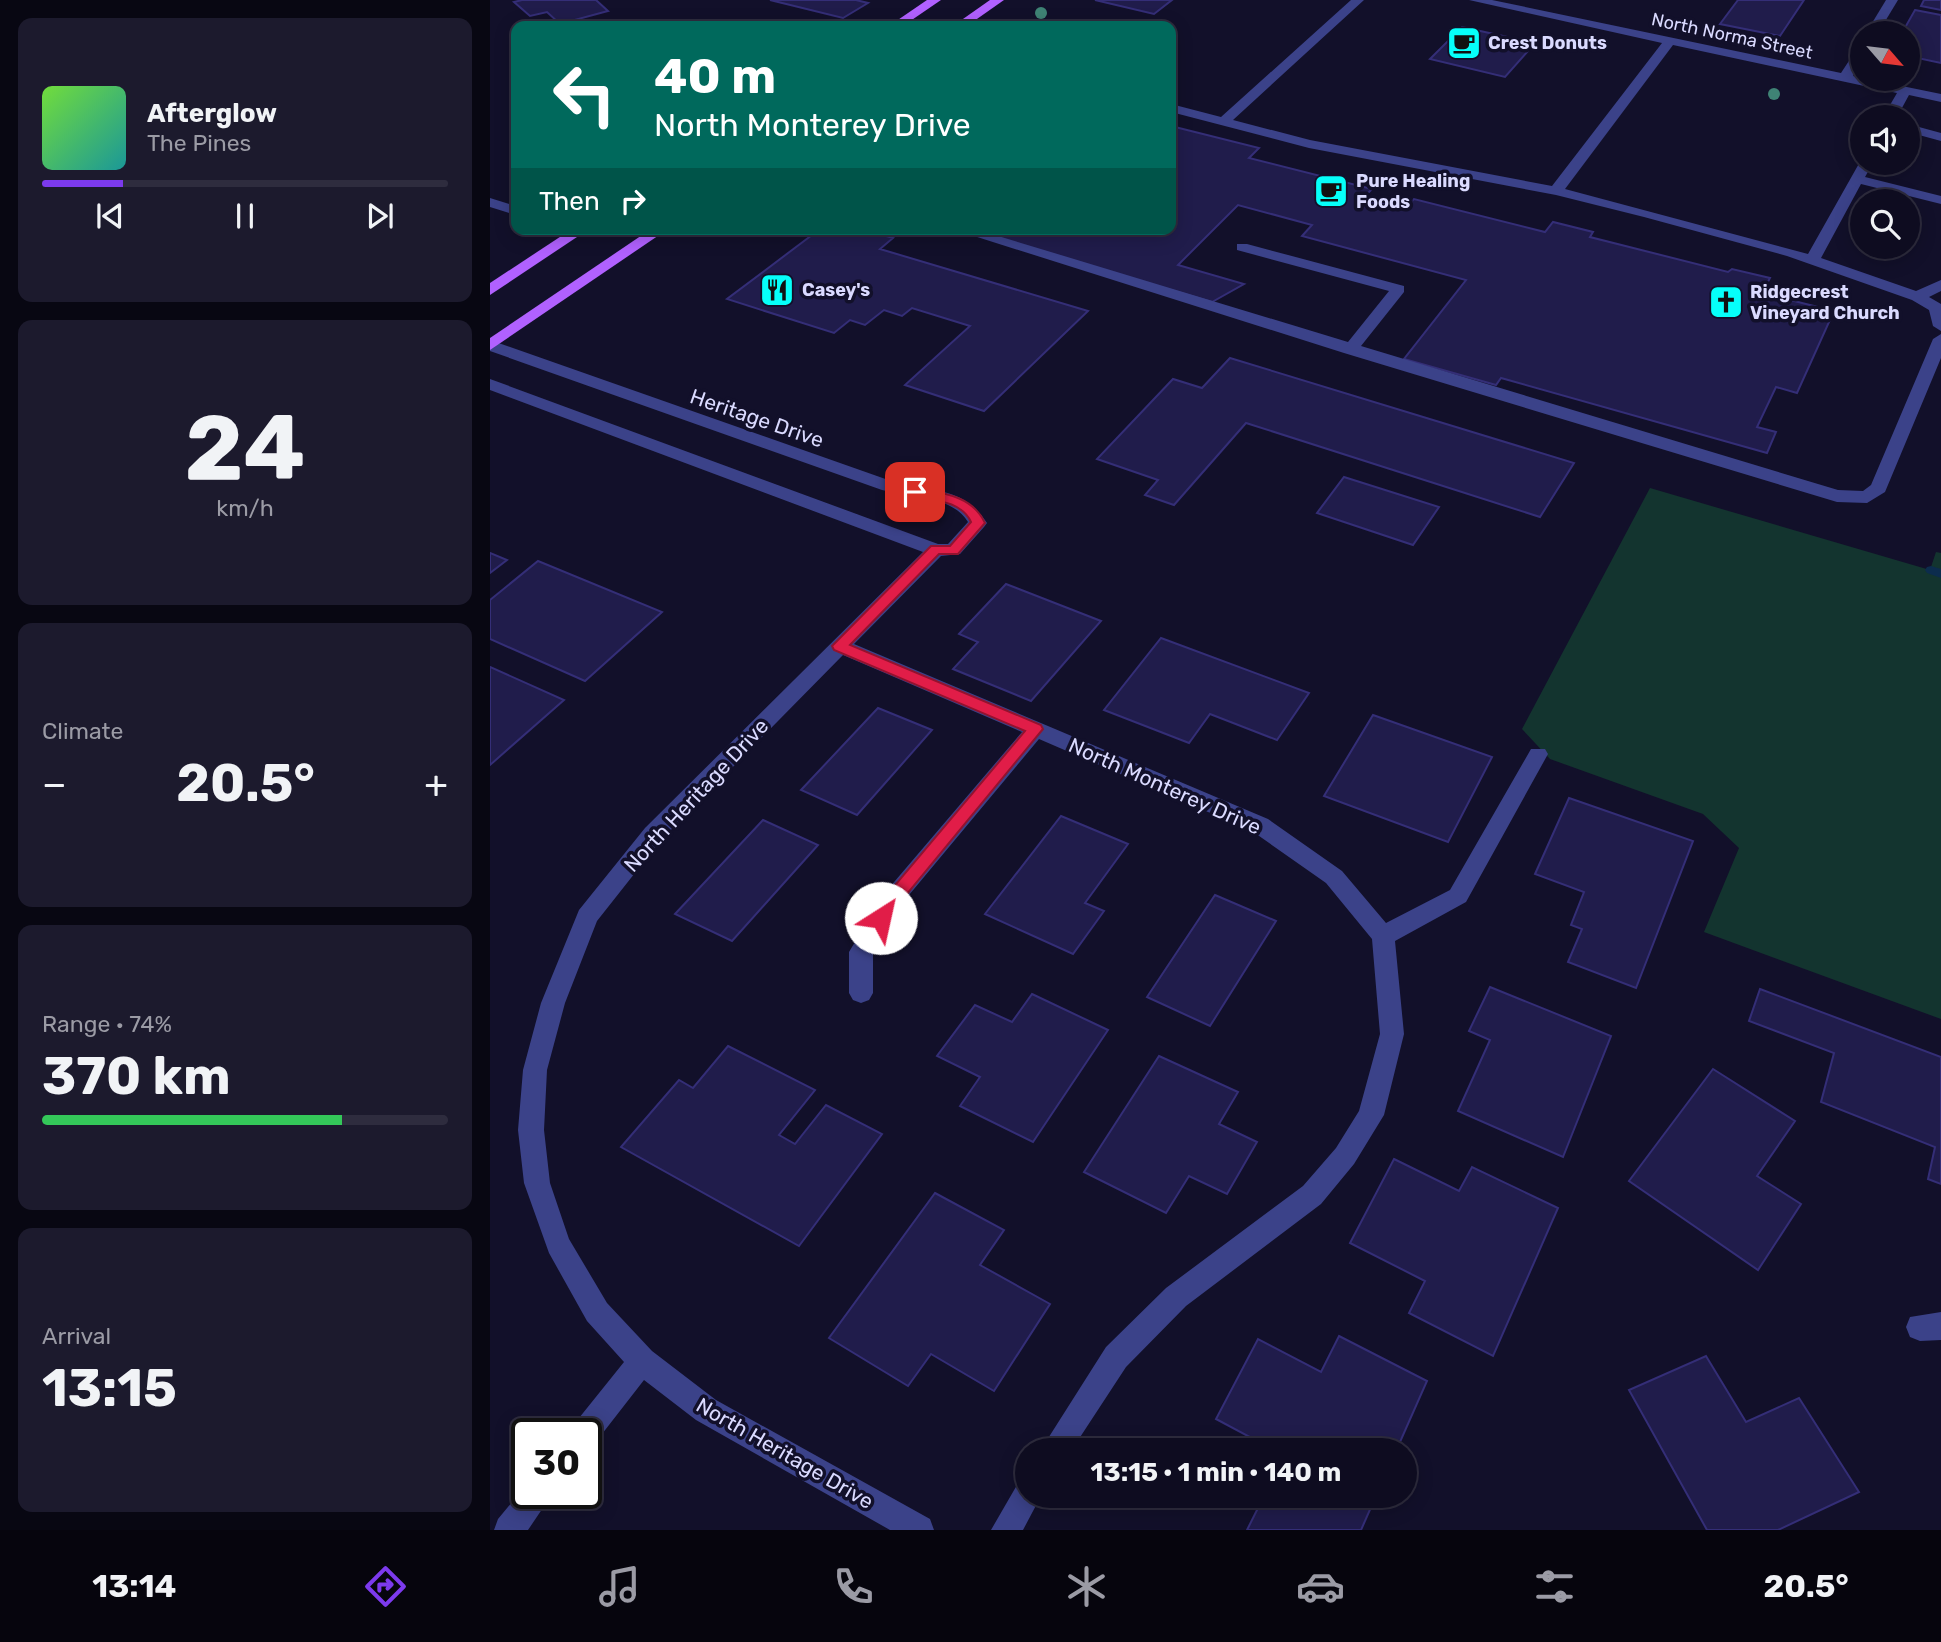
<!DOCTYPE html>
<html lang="en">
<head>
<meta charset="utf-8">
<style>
	body { margin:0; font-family:Rubik,sans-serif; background:#1c1a2d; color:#f1f3f6; height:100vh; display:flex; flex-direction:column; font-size:26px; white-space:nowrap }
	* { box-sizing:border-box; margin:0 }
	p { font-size:23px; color:#9b9ba5 }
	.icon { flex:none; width:38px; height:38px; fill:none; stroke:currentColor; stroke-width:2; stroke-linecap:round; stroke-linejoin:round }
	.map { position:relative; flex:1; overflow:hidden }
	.panel { display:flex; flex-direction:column; gap:18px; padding:18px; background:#080712; width:490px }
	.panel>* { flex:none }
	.hud { position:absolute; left:21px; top:21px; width:665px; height:214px; border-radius:14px; box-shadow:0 4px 18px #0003,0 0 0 2px #2e2c3e; background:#00695c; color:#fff; overflow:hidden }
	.needle { width:46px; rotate:118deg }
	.fabs { position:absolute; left:1360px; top:21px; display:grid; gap:14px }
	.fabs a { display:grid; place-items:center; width:70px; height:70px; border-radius:50%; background:#0e0c20; box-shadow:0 4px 18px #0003,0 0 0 2px #2e2c3e; font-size:35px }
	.speed { position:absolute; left:21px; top:1418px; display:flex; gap:14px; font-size:35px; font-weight:700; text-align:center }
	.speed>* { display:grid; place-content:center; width:91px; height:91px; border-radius:50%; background:#0e0c20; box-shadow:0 4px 18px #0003,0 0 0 2px #2e2c3e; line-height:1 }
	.speed .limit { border:4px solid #111; border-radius:10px; background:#fff; color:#111 }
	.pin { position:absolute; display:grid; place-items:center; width:60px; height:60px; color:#fff; margin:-30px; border-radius:14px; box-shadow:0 4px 10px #0006 }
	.me { position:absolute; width:77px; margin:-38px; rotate:35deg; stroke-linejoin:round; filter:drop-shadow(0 0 5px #0008) }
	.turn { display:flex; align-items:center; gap:24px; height:147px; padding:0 28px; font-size:32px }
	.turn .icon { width:91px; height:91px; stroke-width:2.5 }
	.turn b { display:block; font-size:49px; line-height:60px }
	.then { display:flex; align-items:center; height:66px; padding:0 28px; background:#0003; gap:14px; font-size:26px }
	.big { font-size:52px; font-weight:700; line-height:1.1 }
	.panel .tile { flex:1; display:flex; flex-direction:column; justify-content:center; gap:10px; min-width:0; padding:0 24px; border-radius:14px; background:#1c1a2d }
	.panel .dial { align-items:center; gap:0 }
	.dial b { font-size:91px; line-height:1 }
	.song { display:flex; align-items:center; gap:21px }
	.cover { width:84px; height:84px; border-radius:10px; background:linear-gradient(135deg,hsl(100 70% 55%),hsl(180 70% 35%)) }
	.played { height:7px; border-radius:4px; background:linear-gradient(90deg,#7c3aed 20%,#2e2c3e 20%) }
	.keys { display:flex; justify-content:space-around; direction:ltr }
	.heat { display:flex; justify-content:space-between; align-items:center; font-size:38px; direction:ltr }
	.charge { height:10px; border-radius:5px; background:linear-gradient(90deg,#34c759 74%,#2e2c3e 0) }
	.trip { position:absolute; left:525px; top:1438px; width:402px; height:70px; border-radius:35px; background:#0e0c20; box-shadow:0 4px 18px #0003,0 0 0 2px #2e2c3e; font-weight:700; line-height:70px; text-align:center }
	.tab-bar { display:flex; height:112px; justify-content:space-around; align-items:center; background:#06050d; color:#9b9ba5 }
	.tab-bar .icon { width:49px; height:49px }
	.tab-bar .on { color:#7c3aed }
	.tab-bar b { font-size:32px; color:#f1f3f6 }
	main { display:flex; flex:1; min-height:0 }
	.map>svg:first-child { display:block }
	.green { fill:#13342f }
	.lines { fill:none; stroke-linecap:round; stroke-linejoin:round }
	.stream { fill:#0c2c4d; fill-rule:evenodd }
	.building { fill:#201c4b; stroke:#342e77; stroke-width:2 }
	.minor { fill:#3b4289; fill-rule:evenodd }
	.major { fill:#b161ff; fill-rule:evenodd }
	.tree { fill:#3f8375 }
	.route { fill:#e11d48; stroke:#92132f; stroke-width:2 }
	.labels { text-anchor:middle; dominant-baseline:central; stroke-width:7; stroke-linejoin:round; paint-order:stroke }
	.far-street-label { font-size:18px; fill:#dadaff; stroke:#12102a }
	.far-poi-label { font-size:18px; font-weight:bold; fill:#dadaff; stroke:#12102a; text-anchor:start }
	.street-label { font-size:21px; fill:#dadaff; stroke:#12102a }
</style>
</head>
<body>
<main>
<section class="panel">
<div class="tile">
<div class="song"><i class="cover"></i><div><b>Afterglow</b><p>The Pines</p></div></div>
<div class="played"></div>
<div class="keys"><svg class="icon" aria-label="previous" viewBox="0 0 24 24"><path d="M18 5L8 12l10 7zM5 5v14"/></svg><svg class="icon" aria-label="pause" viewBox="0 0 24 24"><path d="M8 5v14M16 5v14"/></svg><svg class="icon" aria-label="next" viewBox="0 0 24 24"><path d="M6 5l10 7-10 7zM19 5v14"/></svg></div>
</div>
<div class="tile dial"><b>24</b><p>km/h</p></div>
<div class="tile"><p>Climate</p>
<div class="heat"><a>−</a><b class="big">20.5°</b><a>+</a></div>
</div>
<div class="tile"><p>Range · 74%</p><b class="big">370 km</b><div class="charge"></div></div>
<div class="tile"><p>Arrival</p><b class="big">13:15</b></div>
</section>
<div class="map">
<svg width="1451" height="1530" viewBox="0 0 1451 1530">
	<rect width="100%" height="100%" fill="#12102a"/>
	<path class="green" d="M1160,488l280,82 6,-18 5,1v466l-237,-87 35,-84 -36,-34 -153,-55 -28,-30z"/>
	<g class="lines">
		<path class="stream" d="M1441,566l10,3v9l-14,-5 -2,-3 2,-3z"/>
	</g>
	<g class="building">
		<path d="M32,0h74l12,11 -48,13 -13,-12 -17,4 -16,-14z"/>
		<path d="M280,0h86l12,3 -25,15z"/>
		<path d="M605,0h77l-18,14z"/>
		<path d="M1248,0h66l-24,36 -60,-12z"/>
		<path d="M1434,0h17v10l-20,-4z"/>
		<path d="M1425,10l26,5v48l-33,-7v-23h-6z"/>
		<path d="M972,27l73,16 -30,34 -75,-18z"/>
		<path d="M681,126l88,22 -10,10 123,31 -10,10 42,10 10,-10 131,33 8,-10 40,10 -3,5 138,35 4,-3 38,9 -8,15 72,18 -37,82 -21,-6 -19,40 19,5 -9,21 -266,-75 -5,7 -92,-26 62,-79 -164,-44 10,-11 -74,-20 -60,60 66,19 -32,18 -250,-73h209z"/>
		<path d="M330,229h43l30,9 -13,11 208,62 -104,100 -79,-26 65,-59 -58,-18 -10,8 -18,-6 -19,15 -15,-5 -16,13 -107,-34z"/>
		<path d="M740,358l344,105 -34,54 -294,-94 -72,82 -29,-10 13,-15 -61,-21 76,-80 29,9z"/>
		<path d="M854,477l95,30 -26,38 -96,-32z"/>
		<path d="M0,553l17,7 -17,13z"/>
		<path d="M48,561l124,51 -77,69 -95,-42v-39z"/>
		<path d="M516,584l95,37 -70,80 -78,-32 25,-27 -19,-8z"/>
		<path d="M671,638l148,55 -32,47 -67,-26 -21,29 -85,-33z"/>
		<path d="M0,667l74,33 -74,65z"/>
		<path d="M388,708l54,22 -75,85 -56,-25z"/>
		<path d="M883,715l119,42 -44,85 -124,-46z"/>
		<path d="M1079,798l124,43 -57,147 -68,-26 14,-33 -11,-4 13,-33 -49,-18z"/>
		<path d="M571,816l67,28 -43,59 19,8 -31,43 -88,-40z"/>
		<path d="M273,820l55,25 -86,96 -57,-27z"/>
		<path d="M725,895l61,26 -66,105 -63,-29z"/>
		<path d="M1000,987l121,49 -48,121 -105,-46 32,-71 -21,-9z"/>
		<path d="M1270,989l181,68v127l-13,-5 7,-32 -114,-45 13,-49 -85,-32z"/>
		<path d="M542,994l76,36 -75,112 -73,-36 20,-29 -43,-21 38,-51 37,17z"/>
		<path d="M238,1046l87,44 -36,45 16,9 31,-39 56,29 -83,112 -178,-99 58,-67 14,8z"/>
		<path d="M669,1056l79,36 -19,32 38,18 -30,52 -38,-18 -23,37 -82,-41z"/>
		<path d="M1223,1069l82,52 -38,55 44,28 -43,66 -129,-89z"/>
		<path d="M904,1159l65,32 13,-24 86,41 -65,148 -84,-43 16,-32 -75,-38z"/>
		<path d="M445,1193l69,37 -24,35 70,39 -56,87 -63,-37 -23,32 -79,-48z"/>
		<path d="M849,1336l88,45 -31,70h-120l-60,-32 42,-80 63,33z"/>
		<path d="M1216,1356l40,66 53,-24 60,94 -81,38h-71l-78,-140z"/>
		<path d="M774,1496h112l-15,34h-114z"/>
	</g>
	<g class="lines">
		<g class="minor">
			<path d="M861,0h13l-131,120 77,20 242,46 110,-143 -193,-43h23l349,73 17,-26 4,-1v14l-9,16 88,18v8l-32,-7 -12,22h-14l14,-24 -224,-48 -108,144 243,65 53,-94 12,3 -8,14 76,19v8l-80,-20 -40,74 95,33 25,-11v11l-12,6 12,7v27l-8,-5 -4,-16 -17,-10 -125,-44 -143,-39 -88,-22 -247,-47 -138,-36v-8l50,13z"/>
			<path d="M1396,0h12l-20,33h-12z"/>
			<path d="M1418,124l33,9v8l-33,-9z"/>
			<path d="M0,198l26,8v9l-26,-8z"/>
			<path d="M462,229h23l373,113 41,-51 -152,-41v-6h10l157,42v6l-43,54 477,144 25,1 8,-6 62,-146 8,-5v24l-56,134 -18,11 -30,-1 -493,-149z"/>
			<path d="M0,340l404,142c38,10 69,4 93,41l-3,4 -24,27 -19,2 -87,88 414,175 74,52 44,52 64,-33 81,-141h14l3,5 -82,148 -71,39 9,93 -20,81 -30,49 -33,40 -135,102 -60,61 -55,84h-31l66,-104 60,-59 137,-102 33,-38 23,-37 21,-77 -8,-95 -46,-56 -74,-52 -213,-92 -140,168 -26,46v40l-4,7 -8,3 -8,-3 -4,-7v-41l34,-57 139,-163 -179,-77 -182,185 -64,81 -32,82 -18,67 -3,60 6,53 19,56 38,64 45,48 64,49 214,119 4,11h-44l-194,-110 -52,-40 -49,63 -9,4v-14h-15l4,-10 49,-61 -37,-41 -38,-68 -25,-70 -6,-53 5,-60 18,-67 38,-93 66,-82 278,-276 -433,-162v-11l448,165h10l20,-22c-17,-27 -58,-25 -86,-32l-392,-139z"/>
			<path d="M1451,1312v28l-21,1 -10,-4 -4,-10 4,-10z"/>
			<path d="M537,1480v16h14l-18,34h-32l26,-45z"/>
			<path d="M37,1484v9h26l-25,37h-34l4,-11z"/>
		</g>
		<g class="major">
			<path d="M437,0h14l-38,26h-14z"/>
			<path d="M500,0h14l-37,26h-14z"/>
			<path d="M82,229h17l-99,66v-12z"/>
			<path d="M161,229h17l-178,121v-12z"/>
		</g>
	</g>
	<g class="tree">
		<circle cx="551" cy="13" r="6"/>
		<circle cx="1284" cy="94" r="6"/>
	</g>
	<path class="route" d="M425,488c27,5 57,7 70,35l-27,31h-19l-89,91 191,80 2,4 -146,177 -10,17 -6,2 -8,-7 12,-21 140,-166 -191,-81 -2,-4 99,-100h19l21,-24c-10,-22 -40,-22 -61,-27l-2,-3z"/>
	<defs>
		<g id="cafe-square" transform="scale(1.75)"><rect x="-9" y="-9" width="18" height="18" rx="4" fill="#06fffa" stroke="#12102a"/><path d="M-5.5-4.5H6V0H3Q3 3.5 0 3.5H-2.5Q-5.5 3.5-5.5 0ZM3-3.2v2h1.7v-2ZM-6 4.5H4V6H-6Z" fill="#111"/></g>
		<g id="restaurant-square" transform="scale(1.75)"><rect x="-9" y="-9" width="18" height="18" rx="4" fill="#06fffa" stroke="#12102a"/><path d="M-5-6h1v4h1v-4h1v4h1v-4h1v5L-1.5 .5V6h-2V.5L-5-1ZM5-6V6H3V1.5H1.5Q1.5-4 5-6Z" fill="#111"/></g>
		<g id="church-square" transform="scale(1.75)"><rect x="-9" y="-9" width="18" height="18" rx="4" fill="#06fffa" stroke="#12102a"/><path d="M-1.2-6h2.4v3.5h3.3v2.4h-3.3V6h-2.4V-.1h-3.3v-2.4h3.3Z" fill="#111"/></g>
	</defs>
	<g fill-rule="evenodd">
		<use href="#cafe-square" x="974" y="43"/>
		<use href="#cafe-square" x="841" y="191"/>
		<use href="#restaurant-square" x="287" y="290"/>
		<use href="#church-square" x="1236" y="302"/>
	</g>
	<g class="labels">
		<g class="far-street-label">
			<text transform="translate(1242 36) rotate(12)">North Norma Street</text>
		</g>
		<g class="far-poi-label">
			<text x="998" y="43">Crest Donuts</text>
			<text x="866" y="181">Pure Healing<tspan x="866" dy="21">Foods</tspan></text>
			<text x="312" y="290">Casey's</text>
			<text x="1260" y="292">Ridgecrest<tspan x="1260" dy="21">Vineyard Church</tspan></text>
		</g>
		<g class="street-label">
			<text transform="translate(267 418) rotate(19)">Heritage Drive</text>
			<text transform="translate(675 786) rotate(24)">North Monterey Drive</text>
			<text transform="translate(206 795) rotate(-47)">North Heritage Drive</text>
			<text transform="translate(295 1453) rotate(30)">North Heritage Drive</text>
		</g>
	</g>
</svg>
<div class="fabs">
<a><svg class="needle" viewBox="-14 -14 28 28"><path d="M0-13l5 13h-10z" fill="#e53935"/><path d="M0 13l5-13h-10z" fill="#9b9ba5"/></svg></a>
<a><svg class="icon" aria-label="sound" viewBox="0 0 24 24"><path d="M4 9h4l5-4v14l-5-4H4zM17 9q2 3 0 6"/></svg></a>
<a><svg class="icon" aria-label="search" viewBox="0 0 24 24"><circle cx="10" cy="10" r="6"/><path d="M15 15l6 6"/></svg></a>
</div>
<div class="speed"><div class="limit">30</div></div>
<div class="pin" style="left:425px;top:492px;background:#d93025"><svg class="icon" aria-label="arrive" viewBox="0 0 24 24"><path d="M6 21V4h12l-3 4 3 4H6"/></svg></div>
<svg class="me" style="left:391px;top:918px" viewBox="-20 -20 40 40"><circle r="19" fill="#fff"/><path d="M0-13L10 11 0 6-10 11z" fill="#e11d48"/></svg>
<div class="trip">13:15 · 1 min · 140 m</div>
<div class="hud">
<div class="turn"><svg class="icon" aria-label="left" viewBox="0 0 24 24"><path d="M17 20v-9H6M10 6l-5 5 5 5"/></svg><div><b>40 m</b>North Monterey Drive</div></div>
<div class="then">Then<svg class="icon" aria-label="right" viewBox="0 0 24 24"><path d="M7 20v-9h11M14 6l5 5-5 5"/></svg></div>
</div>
</div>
</main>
<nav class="tab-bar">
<b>13:14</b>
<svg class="icon on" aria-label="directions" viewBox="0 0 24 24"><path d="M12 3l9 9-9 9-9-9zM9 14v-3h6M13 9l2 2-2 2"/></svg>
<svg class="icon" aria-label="music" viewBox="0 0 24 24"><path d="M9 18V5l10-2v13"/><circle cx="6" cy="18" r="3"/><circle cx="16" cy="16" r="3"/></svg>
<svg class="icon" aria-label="phone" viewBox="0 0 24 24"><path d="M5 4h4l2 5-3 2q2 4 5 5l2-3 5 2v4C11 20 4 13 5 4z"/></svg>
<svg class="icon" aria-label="climate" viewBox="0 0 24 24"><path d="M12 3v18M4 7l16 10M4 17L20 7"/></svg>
<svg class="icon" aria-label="car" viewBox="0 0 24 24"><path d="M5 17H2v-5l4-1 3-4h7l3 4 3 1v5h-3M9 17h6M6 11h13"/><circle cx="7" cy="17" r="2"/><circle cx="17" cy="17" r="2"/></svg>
<svg class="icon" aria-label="filters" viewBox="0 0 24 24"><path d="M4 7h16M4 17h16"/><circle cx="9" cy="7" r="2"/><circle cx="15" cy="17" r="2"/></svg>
<b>20.5°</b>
</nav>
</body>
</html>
